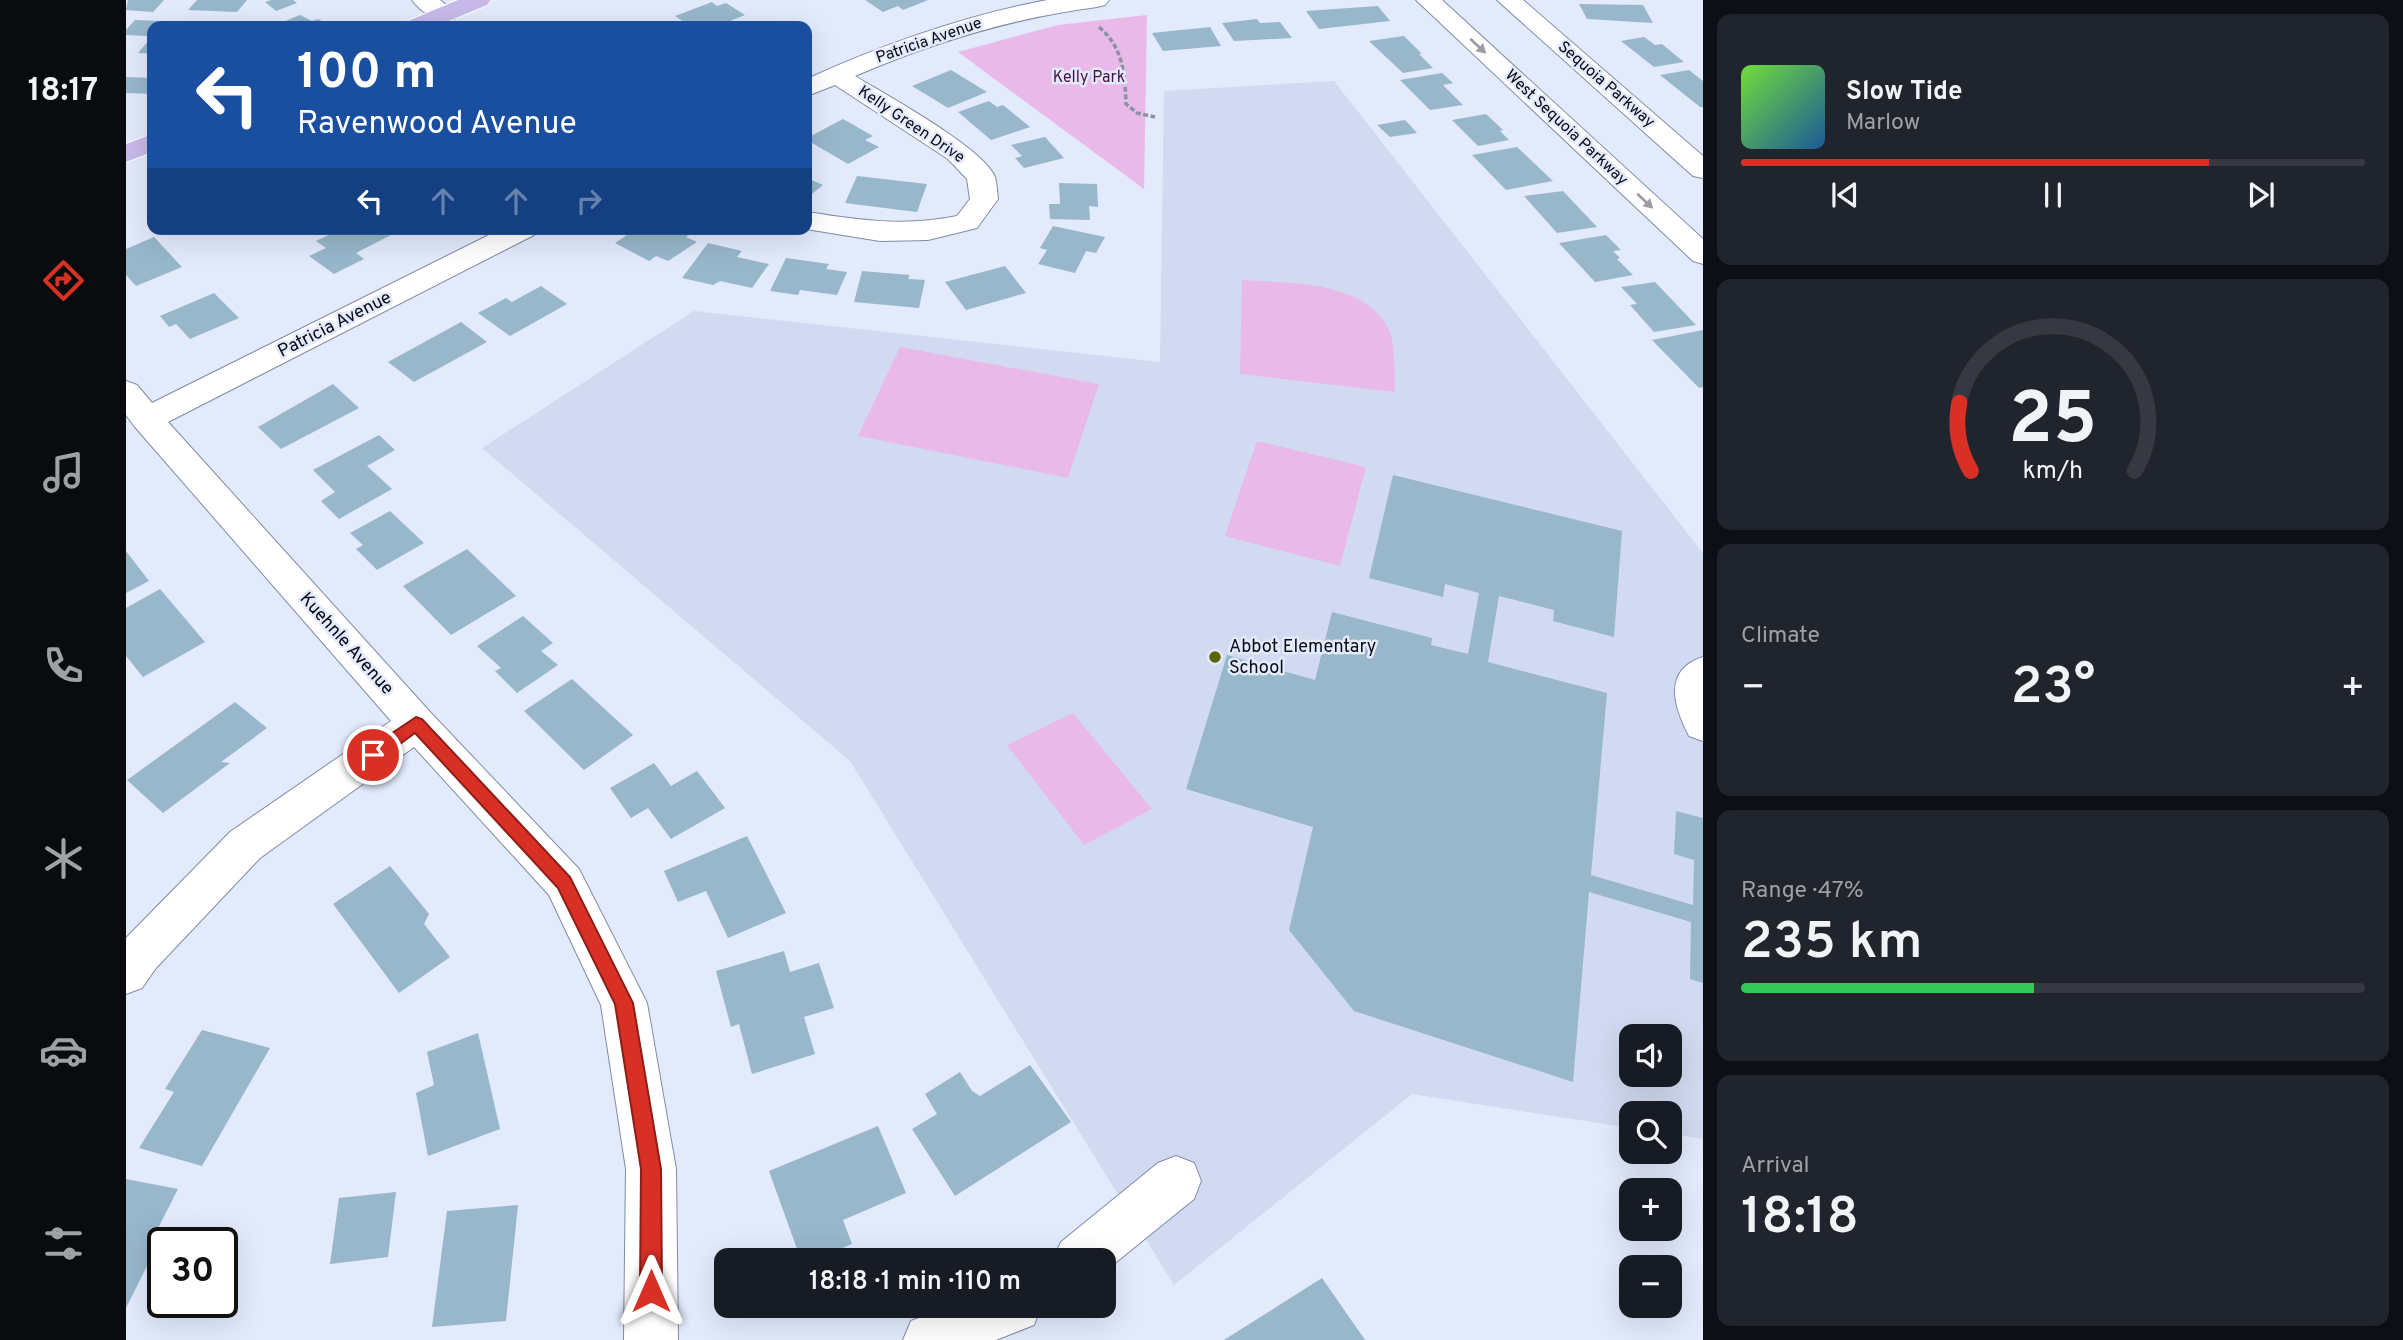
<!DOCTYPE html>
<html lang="en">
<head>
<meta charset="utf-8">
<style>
	body { margin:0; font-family:Overpass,sans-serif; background:#20242c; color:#f1f3f6; height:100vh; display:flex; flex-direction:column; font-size:26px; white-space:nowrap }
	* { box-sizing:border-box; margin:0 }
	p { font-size:23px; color:#9ea1a6 }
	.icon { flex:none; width:38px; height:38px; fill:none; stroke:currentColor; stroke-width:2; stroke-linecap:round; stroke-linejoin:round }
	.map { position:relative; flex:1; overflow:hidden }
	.panel { display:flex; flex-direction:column; gap:14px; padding:14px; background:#0d0f14; width:700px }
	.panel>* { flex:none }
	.hud { position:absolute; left:21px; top:21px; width:665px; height:214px; border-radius:14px; box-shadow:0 7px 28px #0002; background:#1a4fa0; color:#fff; overflow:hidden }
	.tools { position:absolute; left:1493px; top:1024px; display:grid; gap:14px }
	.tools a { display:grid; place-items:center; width:63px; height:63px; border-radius:14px; background:#171b24; box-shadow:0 7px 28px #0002; font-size:35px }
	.speed { position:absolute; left:21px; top:1227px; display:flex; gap:14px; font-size:35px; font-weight:700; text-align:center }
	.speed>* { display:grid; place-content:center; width:91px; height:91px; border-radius:50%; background:#171b24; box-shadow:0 7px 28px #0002; line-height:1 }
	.speed .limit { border:4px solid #111; border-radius:10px; background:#fff; color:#111 }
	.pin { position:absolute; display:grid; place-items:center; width:60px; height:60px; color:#fff; margin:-30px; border:4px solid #fff; border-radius:50%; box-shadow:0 2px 7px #0007 }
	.me { position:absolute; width:77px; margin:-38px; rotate:0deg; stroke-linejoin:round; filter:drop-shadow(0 0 5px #0008) }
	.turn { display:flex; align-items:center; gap:24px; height:147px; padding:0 35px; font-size:32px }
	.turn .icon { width:91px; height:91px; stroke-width:2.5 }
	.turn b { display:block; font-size:49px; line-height:60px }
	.lanes { display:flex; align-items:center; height:66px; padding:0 35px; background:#0003; justify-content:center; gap:35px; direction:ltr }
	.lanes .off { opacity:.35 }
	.big { font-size:52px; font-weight:600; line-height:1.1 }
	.panel .card { flex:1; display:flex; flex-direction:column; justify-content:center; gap:10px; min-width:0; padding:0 24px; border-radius:14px; background:#20242c }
	.panel .dial { align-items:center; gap:0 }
	.dial svg { height:182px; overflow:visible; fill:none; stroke:#363941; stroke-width:7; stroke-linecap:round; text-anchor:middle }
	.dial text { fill:#f1f3f6; stroke:none }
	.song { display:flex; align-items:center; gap:21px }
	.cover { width:84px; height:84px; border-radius:10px; background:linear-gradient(135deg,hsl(100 70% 55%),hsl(210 70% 35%)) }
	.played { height:7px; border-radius:4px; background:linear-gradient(90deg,#d93025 75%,#363941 75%) }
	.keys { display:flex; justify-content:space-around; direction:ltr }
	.heat { display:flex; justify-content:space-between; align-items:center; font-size:38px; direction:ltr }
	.charge { height:10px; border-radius:5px; background:linear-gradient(90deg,#34c759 47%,#363941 0) }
	.trip { position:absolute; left:588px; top:1248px; width:402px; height:70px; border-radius:14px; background:#171b24; box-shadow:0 7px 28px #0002; font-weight:600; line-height:70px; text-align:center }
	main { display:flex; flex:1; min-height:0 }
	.tab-bar { display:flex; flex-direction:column; width:126px; justify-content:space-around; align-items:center; background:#090b0e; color:#9ea1a6 }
	.tab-bar .icon { width:49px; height:49px }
	.tab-bar .current { color:#d93025 }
	.tab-bar b { font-size:32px; color:#f1f3f6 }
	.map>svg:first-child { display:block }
	.built { fill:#d1daf0; fill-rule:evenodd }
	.green { fill:#e8b9e9 }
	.building { fill:#98b7cb }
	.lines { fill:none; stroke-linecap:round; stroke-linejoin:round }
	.minor-casing { stroke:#7f8ca7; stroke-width:2 }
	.major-casing { stroke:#fff; stroke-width:2 }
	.path { stroke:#8b91a0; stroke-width:3.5; stroke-dasharray:5 2.5; stroke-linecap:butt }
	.minor { fill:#fff; fill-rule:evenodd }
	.major { fill:#c7b9e9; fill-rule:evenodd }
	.oneway { fill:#9c9da1 }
	.route { fill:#d93025; stroke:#8d1f18; stroke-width:2 }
	.poi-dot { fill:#5a6507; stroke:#e2eafc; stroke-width:2.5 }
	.labels { text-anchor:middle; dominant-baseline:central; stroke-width:5; stroke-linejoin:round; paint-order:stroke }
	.far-street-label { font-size:16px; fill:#070b15; stroke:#e2eafc }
	.far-park-label { font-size:16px; fill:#450e48; stroke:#e2eafc }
	.street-label { font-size:18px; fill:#070b15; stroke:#e2eafc }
	.poi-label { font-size:18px; fill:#070b15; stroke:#e2eafc; text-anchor:start }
</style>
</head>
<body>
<main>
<nav class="tab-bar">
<b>18:17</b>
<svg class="icon current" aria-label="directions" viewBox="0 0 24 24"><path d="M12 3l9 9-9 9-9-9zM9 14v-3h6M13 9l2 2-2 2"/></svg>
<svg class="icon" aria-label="music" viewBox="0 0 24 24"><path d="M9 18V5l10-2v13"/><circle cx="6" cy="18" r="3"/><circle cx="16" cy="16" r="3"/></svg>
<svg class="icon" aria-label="phone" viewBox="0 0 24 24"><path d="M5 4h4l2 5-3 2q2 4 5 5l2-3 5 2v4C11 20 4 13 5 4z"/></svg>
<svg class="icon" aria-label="climate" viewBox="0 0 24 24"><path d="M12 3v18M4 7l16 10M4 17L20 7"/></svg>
<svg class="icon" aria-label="car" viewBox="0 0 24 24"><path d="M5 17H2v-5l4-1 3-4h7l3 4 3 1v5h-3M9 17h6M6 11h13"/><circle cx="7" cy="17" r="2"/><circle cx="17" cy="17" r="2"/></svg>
<svg class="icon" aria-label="filters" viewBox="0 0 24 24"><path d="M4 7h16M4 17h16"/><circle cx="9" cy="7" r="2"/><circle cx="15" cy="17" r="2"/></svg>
</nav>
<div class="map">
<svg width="1577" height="1340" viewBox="0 0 1577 1340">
	<rect width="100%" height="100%" fill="#e2eafc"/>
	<path class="built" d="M1208,81l369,472v586l-33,-5v-21h-39v15l-219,-34 -238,191 -324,-524 -368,-313 212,-137 466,51 4,-271zM1505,1036h39v38h-39z"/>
	<g class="green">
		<path d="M1021,15l-3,174 -186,-137 100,-27z"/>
		<path d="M1116,280c45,3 117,0 144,44 11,18 8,47 9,68l-155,-18z"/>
		<path d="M774,347l199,37 -31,94 -210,-42z"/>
		<path d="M1131,441l109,26 -26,99 -115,-30z"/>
		<path d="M947,713l79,96 -68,36 -77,-100z"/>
	</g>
	<g class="building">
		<path d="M2,0h36l-11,12 -27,-2z"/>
		<path d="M71,0h50l-10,12 -49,-2z"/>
		<path d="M145,0h22l4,3 -21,8 -11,-9z"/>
		<path d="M739,0h63l-25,10 -5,-4 -15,6z"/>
		<path d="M586,2l5,4 9,-3 19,12 -15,6 5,3 -6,2h-39l-15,-10z"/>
		<path d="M1453,4l64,1 10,18 -66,-4z"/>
		<path d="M1252,6l12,15 -71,8 -13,-18z"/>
		<path d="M174,15l12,6 6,-2 13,7h-58z"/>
		<path d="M1131,19l3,4 20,-1 12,16 -58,3 -12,-18z"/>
		<path d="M9,20l24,1 -13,15 -20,-1v-5z"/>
		<path d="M1084,27l11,19 -58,5 -11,-18z"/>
		<path d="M1278,36l18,18h-3l14,14 -30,5 -34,-32z"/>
		<path d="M1518,37l11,8 7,-1 22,18 -30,5 -33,-26z"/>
		<path d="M24,39l2,15 -14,-1z"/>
		<path d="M825,70l36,22 -39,16 -36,-22z"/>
		<path d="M1563,70l14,11v26h-3l-40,-32z"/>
		<path d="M1316,73l11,10 -10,2 20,20 -33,5 -30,-30z"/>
		<path d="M0,77l26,1v16l-26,-1z"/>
		<path d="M863,101l8,6 6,-2 27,22 -39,13 -33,-28z"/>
		<path d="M1360,114l17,16 -3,1 9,9 -31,6 -26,-26z"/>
		<path d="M717,119l30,17 -8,4 14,7 -31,17 -41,-24v-2z"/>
		<path d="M1279,120l12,13 -27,4 -13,-12z"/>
		<path d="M919,137l19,21 -40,10 -9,-10 7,-2 -11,-11z"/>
		<path d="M1391,147l36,34 -47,9 -34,-35z"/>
		<path d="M731,176l70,8 -10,28 -72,-9z"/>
		<path d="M681,178l16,7 -16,13z"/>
		<path d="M933,183l38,1 1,23 -9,-1 1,14 -40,-1 -1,-15h11z"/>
		<path d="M1437,191l34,36 -40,6 -33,-37z"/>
		<path d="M927,226l52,11 -9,16 -10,-2 -11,22 -37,-9 9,-14 -7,-2z"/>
		<path d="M215,229h45l7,5 -37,19 8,6 -30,15 -25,-18 17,-8 -10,-7z"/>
		<path d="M510,229h49l7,4 -6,4 11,5 -29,19 -12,-5 -7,5 -34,-18z"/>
		<path d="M1480,235l15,15 -8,1 7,7 -3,1 16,16 -38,7 -36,-39z"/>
		<path d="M28,237l28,30 -46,19 -10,-11v-26z"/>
		<path d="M582,243l34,8 -5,6 32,7 -17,24 -32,-7 -7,4 -31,-7z"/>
		<path d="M660,258l43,6 -3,5 21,3 -10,23 -37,-5 -2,5 -28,-4z"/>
		<path d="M879,266l21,27 -60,17 -21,-28z"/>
		<path d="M736,271l48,4 -2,4 17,1 -6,28 -65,-6z"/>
		<path d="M1529,282l41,43 -42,7 -24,-27 7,-1 -16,-17z"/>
		<path d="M415,286l26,18 -57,32 -32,-23 28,-15 6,4z"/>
		<path d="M88,293l25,25 -49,21 -14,-15 -7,3 -9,-11z"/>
		<path d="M335,322l26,20 -73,40 -26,-20z"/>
		<path d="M1577,330v57l-4,1 -47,-48z"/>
		<path d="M207,384l26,24 -78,41 -23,-22z"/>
		<path d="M253,435l16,15 -28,16 25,23 -53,30 -18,-18 14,-9 -22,-22z"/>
		<path d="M1267,475l229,56 -8,106 -61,-16 1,-11 -55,-14 -11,66 119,31 -16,182 102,30 1,-45 -20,-6 2,-43 27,7v165l-13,-4 1,-57 -102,-30 -16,190 -219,-71 -65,-81 24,-103 -127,-38 41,-134 88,25 17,-68 100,26 -1,7 37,9 11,-61 -34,-9 -2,13 -74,-19z"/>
		<path d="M264,511l34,32 -47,27 -21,-21 7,-4 -13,-12z"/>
		<path d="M341,549l49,47 -65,39 -48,-49z"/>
		<path d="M0,551l23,30 -23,12z"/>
		<path d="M34,589l45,53 -62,35 -17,-21v-48z"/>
		<path d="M397,616l30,27 -12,8 17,14 -41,28 -22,-22 6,-3 -24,-22z"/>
		<path d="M446,679l61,56 -49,35 -60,-59z"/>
		<path d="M109,702l32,26 -46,34 9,1 -67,50 -36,-33z"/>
		<path d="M528,763l17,23 26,-15 28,37 -54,31 -23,-31 -17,10 -21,-30z"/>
		<path d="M621,836l39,77 -58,25 -22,-47 -28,11 -14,-31z"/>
		<path d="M264,866l39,48 -5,10 26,33 -51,36 -66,-89z"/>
		<path d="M658,951l6,21 29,-9 15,45 -30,9 11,37 -63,20 -13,-50 -8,3 -15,-56z"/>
		<path d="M76,1030l68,18 -68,118 -63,-18 35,-56 -9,-3z"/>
		<path d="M352,1033l22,96 -72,27 -12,-63 18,-8 -7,-33z"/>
		<path d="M904,1065l41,57 -116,74 -43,-67 25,-15 -12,-20 35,-22 12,19 8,5z"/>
		<path d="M752,1126l28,67 -63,27 9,24 -38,16h-13l-32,-89z"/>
		<path d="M0,1179l52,10 -28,55 7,2 -31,62z"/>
		<path d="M270,1192l-8,65 -58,7 9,-66z"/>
		<path d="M392,1205l-12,116 -74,6 15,-116z"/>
		<path d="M1196,1278l43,62h-141z"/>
	</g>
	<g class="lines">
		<g class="minor-casing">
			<g id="minor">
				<path d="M286,0h28l18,14 -3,5c-16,4 -34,-6 -43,-19z"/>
				<path d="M921,0h62l-4,5 -8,2c-85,11 -163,35 -242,69 29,18 129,72 140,101 2,7 2,15 3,22l-21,29 -49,12 -48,1 -74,-12 1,-17c52,8 99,15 150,4l13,-17 -3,-20 -19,-20 -113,-74 -28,11v-17c77,-35 157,-63 240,-79z"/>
				<path d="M1290,0h26l261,239v25l-10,-3z"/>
				<path d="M1371,0h26l180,156v22l-10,-2z"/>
				<path d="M375,229h37l-4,6 -366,187 263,291 148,156 68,134 29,166 2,171h-54l2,-171 -25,-164 -52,-110 -135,-148 -154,111 -104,110 -14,20 -16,6v-56l104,-106 161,-111 -256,-294 -9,-12v-34l11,4 15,18z"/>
				<path d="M1577,657v84l-14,-5c-15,-29 -27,-66 14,-79z"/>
				<path d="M1050,1156l18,7 7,18 -7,18 -90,73v-12h-51l8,-18 97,-79z"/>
				<path d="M824,1306h91l-7,19 -38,15h-93l8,-19z"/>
			</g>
		</g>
		<g class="major-casing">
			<g id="major">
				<path d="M332,0h33l-4,5 -50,21h-32l3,-5z"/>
				<path d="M26,134v18l-26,10v-18z"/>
			</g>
		</g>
		<path class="path" d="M973,27c24,20 26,47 27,77l11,9 18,4"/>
		<use href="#minor" class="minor"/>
		<use href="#major" class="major"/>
	</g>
	<defs><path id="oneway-solid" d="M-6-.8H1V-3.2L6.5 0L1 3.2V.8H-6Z" transform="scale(1.75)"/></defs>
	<g class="oneway">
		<use href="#oneway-solid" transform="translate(1352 46) rotate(43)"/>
		<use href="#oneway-solid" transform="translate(1519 201) rotate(43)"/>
	</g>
	<path class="route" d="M290,717l6,2 148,158 63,126 28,166 1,122 -3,8 -8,3 -7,-3 -4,-8 1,-122 -26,-165 -57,-116 -143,-155 -37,27h-11l-3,-5 3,-5z"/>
	<circle class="poi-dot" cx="1089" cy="657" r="7"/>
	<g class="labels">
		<g class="far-street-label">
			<text transform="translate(803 41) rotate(-19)">Patricia Avenue</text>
			<text transform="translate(1480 85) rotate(41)">Sequoia Parkway</text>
			<text transform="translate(785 125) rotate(34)">Kelly Green Drive</text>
			<text transform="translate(1440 128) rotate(43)">West Sequoia Parkway</text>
		</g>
		<g class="far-park-label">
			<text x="963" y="78">Kelly Park</text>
		</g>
		<g class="street-label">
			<text transform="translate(209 325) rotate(-27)">Patricia Avenue</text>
			<text transform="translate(220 644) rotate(48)">Kuehnle Avenue</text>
		</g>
		<g class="poi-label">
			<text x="1103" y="647">Abbot Elementary<tspan x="1103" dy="21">School</tspan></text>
		</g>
	</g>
</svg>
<div class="tools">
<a><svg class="icon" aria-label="sound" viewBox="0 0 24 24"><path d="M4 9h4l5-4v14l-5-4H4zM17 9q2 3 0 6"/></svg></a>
<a><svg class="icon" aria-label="search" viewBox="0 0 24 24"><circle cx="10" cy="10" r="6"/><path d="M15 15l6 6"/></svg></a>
<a>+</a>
<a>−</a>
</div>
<div class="speed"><div class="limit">30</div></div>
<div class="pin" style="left:247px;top:755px;background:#d93025"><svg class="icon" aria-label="arrive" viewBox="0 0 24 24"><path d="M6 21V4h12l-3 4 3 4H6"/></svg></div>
<svg class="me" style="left:525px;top:1291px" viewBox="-20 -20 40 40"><path d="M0-17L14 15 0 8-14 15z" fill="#d93025" stroke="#fff" stroke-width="4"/></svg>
<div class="trip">18:18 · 1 min · 110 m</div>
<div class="hud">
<div class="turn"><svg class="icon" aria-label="left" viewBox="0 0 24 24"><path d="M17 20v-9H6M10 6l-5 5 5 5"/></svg><div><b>100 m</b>Ravenwood Avenue</div></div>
<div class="lanes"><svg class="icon" aria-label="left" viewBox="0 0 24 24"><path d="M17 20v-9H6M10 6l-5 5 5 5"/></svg><svg class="icon off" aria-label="ahead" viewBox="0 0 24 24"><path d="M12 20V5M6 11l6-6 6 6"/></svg><svg class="icon off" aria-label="ahead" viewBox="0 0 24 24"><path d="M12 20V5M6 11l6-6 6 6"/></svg><svg class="icon off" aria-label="right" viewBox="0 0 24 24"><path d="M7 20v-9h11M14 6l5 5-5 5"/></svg></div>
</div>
</div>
<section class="panel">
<div class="card">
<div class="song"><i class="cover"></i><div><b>Slow Tide</b><p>Marlow</p></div></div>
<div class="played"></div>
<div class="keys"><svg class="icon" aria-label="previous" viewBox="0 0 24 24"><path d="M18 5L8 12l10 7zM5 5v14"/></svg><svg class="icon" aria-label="pause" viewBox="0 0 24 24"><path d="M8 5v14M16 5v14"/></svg><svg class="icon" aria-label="next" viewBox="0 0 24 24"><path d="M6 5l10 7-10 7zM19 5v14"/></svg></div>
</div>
<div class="card dial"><svg viewBox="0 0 100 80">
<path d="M14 69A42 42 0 1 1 86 69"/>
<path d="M14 69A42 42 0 0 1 9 39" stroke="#d93025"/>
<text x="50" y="56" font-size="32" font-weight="700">25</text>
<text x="50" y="72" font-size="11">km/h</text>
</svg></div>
<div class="card"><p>Climate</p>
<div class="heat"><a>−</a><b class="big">23°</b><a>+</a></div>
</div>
<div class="card"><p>Range · 47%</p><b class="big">235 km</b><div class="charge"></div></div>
<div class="card"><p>Arrival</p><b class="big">18:18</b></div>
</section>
</main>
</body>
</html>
